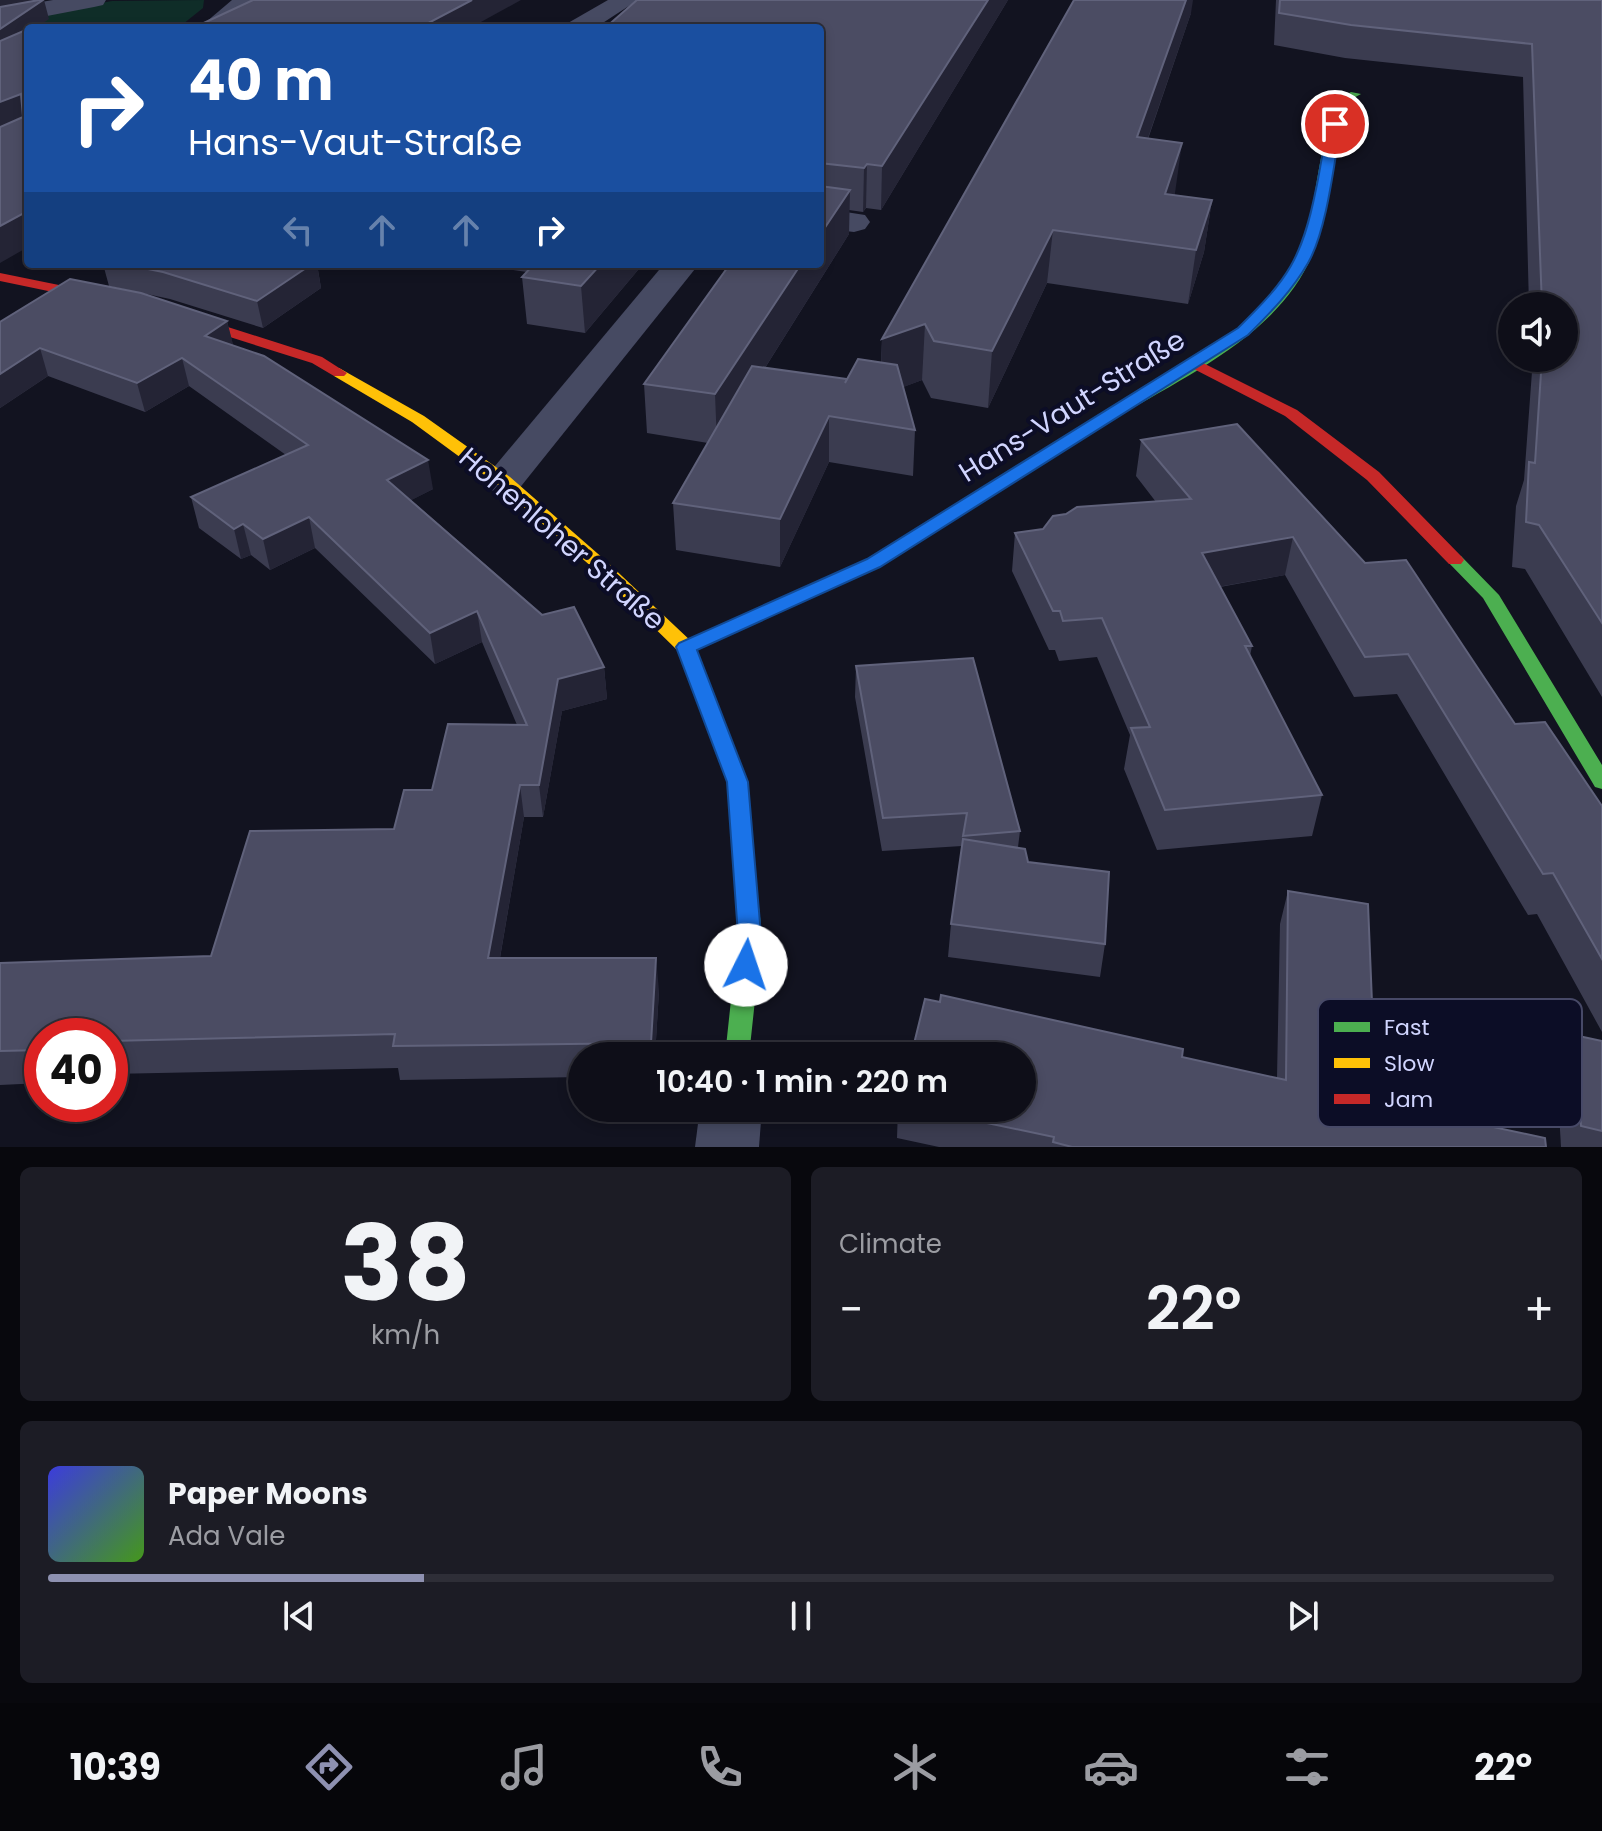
<!DOCTYPE html>
<html lang="en">
<head>
<meta charset="utf-8">
<style>
	body { margin:0; font-family:Poppins,sans-serif; background:#1c1c25; color:#f1f3f6; height:100vh; display:flex; flex-direction:column; font-size:30px; white-space:nowrap }
	* { box-sizing:border-box; margin:0 }
	p { font-size:26px; color:#9b9ca2 }
	.icon { flex:none; width:44px; height:44px; fill:none; stroke:currentColor; stroke-width:2; stroke-linecap:round; stroke-linejoin:round }
	.map { position:relative; height:1147px; overflow:hidden }
	.details { display:flex; flex-direction:column; gap:20px; padding:20px; background:#08080d; flex:1 }
	.details>* { flex:none }
	.top-card { position:absolute; left:24px; top:24px; width:800px; height:244px; border-radius:8px; box-shadow:0 4px 12px #0003,0 0 0 2px #2e2e37; background:#1a4fa0; color:#fff; overflow:hidden }
	.tools { position:absolute; left:1498px; top:292px; display:grid; gap:16px }
	.tools a { display:grid; place-items:center; width:80px; height:80px; border-radius:50%; background:#0e0e18; box-shadow:0 4px 12px #0003,0 0 0 2px #2e2e37; font-size:40px }
	.speed { position:absolute; left:24px; top:1018px; display:flex; gap:16px; font-size:40px; font-weight:700; text-align:center }
	.speed>* { display:grid; place-content:center; width:104px; height:104px; border-radius:50%; background:#0e0e18; box-shadow:0 4px 12px #0003,0 0 0 2px #2e2e37; line-height:1 }
	.speed .limit { border:12px solid #d22; background:#fff; color:#111 }
	.pin { position:absolute; display:grid; place-items:center; width:68px; height:68px; color:#fff; margin:-34px; border:4px solid #fff; border-radius:50%; box-shadow:0 2px 8px #0007 }
	.me { position:absolute; width:88px; margin:-44px; rotate:4deg; stroke-linejoin:round; filter:drop-shadow(0 0 6px #0008) }
	.turn { display:flex; align-items:center; gap:28px; height:168px; padding:0 32px; font-size:36px }
	.turn .icon { width:104px; height:104px; stroke-width:2.5 }
	.turn b { display:block; font-size:56px; line-height:68px }
	.lanes { display:flex; align-items:center; height:76px; padding:0 32px; background:#0003; justify-content:center; gap:40px; direction:ltr }
	.lanes .off { opacity:.35 }
	.big { font-size:60px; font-weight:600; line-height:1.1 }
	.details .tile { flex:1; display:flex; flex-direction:column; justify-content:center; gap:12px; min-width:0; padding:0 28px; border-radius:12px; background:#1c1c25 }
	.details .dial { align-items:center; gap:0 }
	.dial b { font-size:104px; line-height:1 }
	.song { display:flex; align-items:center; gap:24px }
	.cover { width:96px; height:96px; border-radius:12px; background:linear-gradient(135deg,hsl(240 70% 55%),hsl(100 70% 35%)) }
	.played { height:8px; border-radius:4px; background:linear-gradient(90deg,#8e91b1 25%,#2e2e37 25%) }
	.keys { display:flex; justify-content:space-around; direction:ltr }
	.heat { display:flex; justify-content:space-between; align-items:center; font-size:44px; direction:ltr }
	.details .tiles { flex:1; display:grid; gap:20px; grid-template-columns:1fr 1fr }
	.tile:last-child { grid-column:span 2 }
	.trip { position:absolute; left:568px; top:1042px; width:468px; height:80px; border-radius:40px; background:#0e0e18; box-shadow:0 4px 12px #0003,0 0 0 2px #2e2e37; font-weight:600; line-height:80px; text-align:center }
	.tabs { display:flex; height:128px; justify-content:space-around; align-items:center; background:#06060a; color:#9b9ca2 }
	.tabs .icon { width:56px; height:56px }
	.tabs .selected { color:#8e91b1 }
	.tabs b { font-size:36px; color:#f1f3f6 }
	.map>svg:first-child { display:block }
	.green { fill:#0f2d28 }
	.lines { fill:none; stroke-linecap:round; stroke-linejoin:round }
	.street { fill:#464a62; fill-rule:evenodd }
	.fast { fill:#4caf50; fill-rule:evenodd }
	.slow { fill:#ffc107; fill-rule:evenodd }
	.jam { fill:#c62828; fill-rule:evenodd }
	.wall { fill:#3b3c50 }
	.shaded-wall { fill:#242435 }
	.building { fill:#4b4c63; stroke:#60627b; stroke-width:2 }
	.route { fill:#1a73e8; stroke:#114b97; stroke-width:2 }
	.labels { text-anchor:middle; dominant-baseline:central; stroke-width:8; stroke-linejoin:round; paint-order:stroke }
	.street-label { font-size:28px; fill:#d1d5ff; stroke:#0c0d26 }
	.key { fill:#0c0d26; stroke:#474967; stroke-width:2 }
	.key-label { font-size:22px; fill:#d1d5ff }
</style>
</head>
<body>
<div class="map">
<svg width="1602" height="1147" viewBox="0 0 1602 1147">
	<rect width="100%" height="100%" fill="#121320"/>
	<path class="green" d="M204,0l-1,8 -25,20h-150l-28,-7 112,-20z"/>
	<g class="lines">
		<g class="street">
			<path d="M53,0h53l-3,5 -9,2 -94,18v-16z"/>
			<path d="M232,0h27l-31,28h-29z"/>
			<path d="M608,0h30l-43,28h-31l4,-5z"/>
			<path d="M820,208l45,7 5,7 -5,7 -11,3 -34,-4z"/>
			<path d="M664,264h35l-181,226 -14,3 -14,-3 -6,-9 6,-9z"/>
			<path d="M700,1108h62l-3,39h-64z"/>
		</g>
		<g class="fast">
			<path d="M1351,92l10,2 -13,7c-5,18 -11,35 -14,53 -6,31 -8,62 -18,91 -29,85 -124,127 -195,170h-12l-2,-3 2,-3c69,-41 163,-82 193,-162 10,-29 13,-59 19,-89 4,-20 11,-40 16,-59z"/>
			<path d="M1455,555l6,1 38,39 103,170v24l-7,-2 -112,-189 -37,-38z"/>
			<path d="M746,881l8,2 3,6 5,46 -13,121h-24l13,-121 -3,-46 3,-6z"/>
		</g>
		<path class="slow" d="M339,368l85,48 86,61 95,83 88,83 55,139 9,107 -3,6 -8,2 -8,-2 -3,-6 -7,-107 -51,-132 -84,-82 -95,-83 -86,-63 -78,-46v-6z"/>
		<g class="jam">
			<path d="M0,273l162,33 160,51 25,16 -3,3h-10l-22,-13 -158,-50 -154,-32z"/>
			<path d="M1193,358l104,52 82,62 82,84 3,4 -3,4h-12l-82,-84 -82,-64 -97,-50 -3,-3z"/>
			<path d="M1115,407l6,2 2,3 -2,3 -242,152 -186,84h-14l-3,-4 3,-4 188,-84z"/>
		</g>
	</g>
	<g class="wall">
		<path d="M1008,0l-127,210 -15,-2 -3,4 -14,-2v24l-84,134 82,11 34,-16 1,-24 309,-326 -43,126 27,56 37,5 -8,52 -16,52 -141,-21 -59,125 -57,-10 -9,-18 -19,7 12,43 -2,46 -84,-14 -49,105 -104,-17 -3,-47 35,-60 -61,-10 -3,-49 176,-120v-236z"/>
		<path d="M1276,0h326v697l-77,-128 -13,-2 4,-61 8,-26 9,-122h31v-52h-35l-6,-229 -178,-19 -71,-13z"/>
		<path d="M103,264h214l4,24 -58,40 -93,-29 -61,-13z"/>
		<path d="M474,264h169l-58,69 -58,-9 -5,-47 5,-5z"/>
		<path d="M227,321l6,25 200,143 -22,11 193,167 3,32 -45,12 -19,106h-19l-24,141 159,33 -4,65h-73v21l-182,3 -2,-12 -288,6v-38h-68v47l-42,2v-122l211,-7 183,-127 38,-39 85,-65 -35,-83 -47,22 -120,-116 -45,22 -19,-15 -10,4 -42,-31 -8,-31 95,-42 -97,-69 -44,26 -97,-36 -48,32v-86z"/>
		<path d="M1237,424l278,300 87,82v226l-65,-118 -9,1 -131,-221 -43,3 -69,-122 -65,12 32,59 -2,10 72,139 -10,41 -155,14 -33,-81 6,-34 -33,-78 -38,4 -4,-11h-6l-37,-79 3,-38 28,-4 113,-27 -20,-26 5,-36z"/>
		<path d="M856,666l164,165 -2,16 10,15 77,82 -5,33 -152,-20 3,-33 11,-78 -80,5 -27,-154z"/>
		<path d="M1288,891l88,211 170,45h-607l-42,-9 1,-30h124l160,-51 95,21 3,-154z"/>
		<path d="M1574,1035l28,6v106h-41l-4,-70z"/>
	</g>
	<g class="shaded-wall">
		<path d="M0,0h39l-39,8z"/>
		<path d="M43,0h1l5,19 -13,9h-8v6l-28,19v-24z"/>
		<path d="M472,0h49l-51,28h-51z"/>
		<path d="M988,0h20l-127,210 1,-44z"/>
		<path d="M1186,0h7l-2,13 -60,174 6,-50z"/>
		<path d="M21,94l7,25 -28,15v-32z"/>
		<path d="M1182,143l-7,50 -17,53 7,-52z"/>
		<path d="M867,164l-1,44 -3,4 1,-44z"/>
		<path d="M850,190l-1,44 -132,210 -2,-50 86,-130h19v-29z"/>
		<path d="M1212,200l-8,52 -16,52 8,-54z"/>
		<path d="M28,211v36l-28,16v-37z"/>
		<path d="M1053,230l-6,53 -59,125 4,-57z"/>
		<path d="M312,264h5l4,24 -58,40 -6,-27z"/>
		<path d="M601,264h42l-58,69 -4,-47z"/>
		<path d="M227,321l7,27 -29,-12z"/>
		<path d="M925,324l-3,56 -42,16 2,-57z"/>
		<path d="M40,348l8,28 -48,32v-34z"/>
		<path d="M182,358l7,28 -44,26 -8,-29z"/>
		<path d="M829,416v46l-49,105v-48z"/>
		<path d="M428,460l5,29 -41,21 -5,-30z"/>
		<path d="M309,517l6,31 -45,22 -7,-31z"/>
		<path d="M243,524l8,31 -10,4 -7,-30z"/>
		<path d="M1293,537l-8,38 -90,16 7,-38z"/>
		<path d="M477,611l5,31 -47,22 -5,-31z"/>
		<path d="M604,667l3,32 -45,12 -19,106 -4,-32 19,-106z"/>
		<path d="M520,785l4,32 -30,175 -6,-34z"/>
		<path d="M656,958l3,33 -4,65h-3l-1,-13z"/>
	</g>
	<g class="building">
		<path d="M39,0h4l-43,29v-22z"/>
		<path d="M253,0h219l-53,28h-226z"/>
		<path d="M637,0h351l-106,166 -15,-2 -3,4 -44,-5v-135h-215z"/>
		<path d="M1074,0h112l-49,137 45,6 -17,51 47,6 -16,50 -143,-20 -61,121 -58,-10 -9,-17 -43,15z"/>
		<path d="M1280,0h322v623l-63,-98 -13,-3 3,-60 6,1 7,-105h22v-52h-22l-10,-262 -181,-19 -72,-12z"/>
		<path d="M37,25l18,3h-25z"/>
		<path d="M28,29v182l-28,15v-99l23,-10 -2,-23 -21,8v-61z"/>
		<path d="M820,186l30,4 -30,45z"/>
		<path d="M123,264h189l-55,37 -94,-29z"/>
		<path d="M534,264h67l-20,22 -59,-9z"/>
		<path d="M730,264h71l-86,130 -71,-10z"/>
		<path d="M70,279l71,14 86,28 -22,15 59,20 164,104 -41,20 155,135 32,-8 30,60 -46,12 -19,106h-19l-32,173h168l-5,85 -258,3 2,-12 -285,7v-5h-68v14l-42,1v-88l211,-7 39,-125 144,-2 10,-39h28l16,-66 79,1 -50,-114 -47,22 -121,-116 -46,22 -20,-15 -9,5 -43,-32 117,-52 -126,-87 -45,25 -97,-35 -40,26v-52z"/>
		<path d="M858,359l39,6 18,65 -86,-14 -49,103 -107,-16 79,-137 95,13 -2,4z"/>
		<path d="M1237,424l128,139 41,-3 109,164 30,-2 57,84v153l-49,-86 -10,1 -135,-220 -43,3 -72,-120 -91,16 50,93h-7l77,149 -157,15 -34,-82 19,-1 -48,-109 -39,3 -3,-10h-7l-38,-78 28,-4 10,-13 13,-2 11,-7 114,-8 -50,-59z"/>
		<path d="M973,658l47,173 -57,5 4,-23 -84,5 -27,-152z"/>
		<path d="M963,839l62,10 3,13 81,10 -4,72 -154,-20z"/>
		<path d="M1288,891l80,13 8,198 169,36 1,9h-474l-19,-5 1,-5 -139,-29h107v-52h-111l14,-57 15,3 1,-7 242,54 -1,8 104,23z"/>
		<path d="M1574,1035l28,6v90l-21,-5z"/>
	</g>
	<path class="route" d="M1331,122l10,2c-7,39 -14,106 -33,139 -16,28 -37,49 -60,72l-368,232 -183,83 51,132 13,153 -6,37 -9,2 -8,-2 -3,-7 3,-30 -11,-153 -51,-135 3,-4 188,-84 371,-231c50,-49 64,-69 78,-139 5,-22 7,-47 15,-67z"/>
	<g class="labels">
		<g class="street-label">
			<text transform="translate(1072 406) rotate(-32)">Hans-Vaut-Straße</text>
			<text transform="translate(562 539) rotate(41)">Hohenloher Straße</text>
		</g>
	</g>
	<rect x="1318" y="999" width="264" height="128" rx="12" class="key"/>
	<rect x="1334" y="1022" width="36" height="10" fill="#4caf50"/>
	<rect x="1334" y="1058" width="36" height="10" fill="#ffc107"/>
	<rect x="1334" y="1094" width="36" height="10" fill="#c62828"/>
	<g class="key-label">
		<text x="1384" y="1035">Fast</text>
		<text x="1384" y="1071">Slow</text>
		<text x="1384" y="1107">Jam</text>
	</g>
</svg>
<div class="tools">
<a><svg class="icon" aria-label="sound" viewBox="0 0 24 24"><path d="M4 9h4l5-4v14l-5-4H4zM17 9q2 3 0 6"/></svg></a>
</div>
<div class="speed"><div class="limit">40</div></div>
<div class="pin" style="left:1335px;top:124px;background:#d93025"><svg class="icon" aria-label="arrive" viewBox="0 0 24 24"><path d="M6 21V4h12l-3 4 3 4H6"/></svg></div>
<svg class="me" style="left:746px;top:965px" viewBox="-20 -20 40 40"><circle r="19" fill="#fff"/><path d="M0-13L10 11 0 6-10 11z" fill="#1a73e8"/></svg>
<div class="trip">10:40 · 1 min · 220 m</div>
<div class="top-card">
<div class="turn"><svg class="icon" aria-label="right" viewBox="0 0 24 24"><path d="M7 20v-9h11M14 6l5 5-5 5"/></svg><div><b>40 m</b>Hans-Vaut-Straße</div></div>
<div class="lanes"><svg class="icon off" aria-label="left" viewBox="0 0 24 24"><path d="M17 20v-9H6M10 6l-5 5 5 5"/></svg><svg class="icon off" aria-label="ahead" viewBox="0 0 24 24"><path d="M12 20V5M6 11l6-6 6 6"/></svg><svg class="icon off" aria-label="ahead" viewBox="0 0 24 24"><path d="M12 20V5M6 11l6-6 6 6"/></svg><svg class="icon" aria-label="right" viewBox="0 0 24 24"><path d="M7 20v-9h11M14 6l5 5-5 5"/></svg></div>
</div>
</div>
<section class="details">
<div class="tiles">
<div class="tile dial"><b>38</b><p>km/h</p></div>
<div class="tile"><p>Climate</p>
<div class="heat"><a>−</a><b class="big">22°</b><a>+</a></div>
</div>
<div class="tile">
<div class="song"><i class="cover"></i><div><b>Paper Moons</b><p>Ada Vale</p></div></div>
<div class="played"></div>
<div class="keys"><svg class="icon" aria-label="previous" viewBox="0 0 24 24"><path d="M18 5L8 12l10 7zM5 5v14"/></svg><svg class="icon" aria-label="pause" viewBox="0 0 24 24"><path d="M8 5v14M16 5v14"/></svg><svg class="icon" aria-label="next" viewBox="0 0 24 24"><path d="M6 5l10 7-10 7zM19 5v14"/></svg></div>
</div>
</div>
</section>
<nav class="tabs">
<b>10:39</b>
<svg class="icon selected" aria-label="directions" viewBox="0 0 24 24"><path d="M12 3l9 9-9 9-9-9zM9 14v-3h6M13 9l2 2-2 2"/></svg>
<svg class="icon" aria-label="music" viewBox="0 0 24 24"><path d="M9 18V5l10-2v13"/><circle cx="6" cy="18" r="3"/><circle cx="16" cy="16" r="3"/></svg>
<svg class="icon" aria-label="phone" viewBox="0 0 24 24"><path d="M5 4h4l2 5-3 2q2 4 5 5l2-3 5 2v4C11 20 4 13 5 4z"/></svg>
<svg class="icon" aria-label="climate" viewBox="0 0 24 24"><path d="M12 3v18M4 7l16 10M4 17L20 7"/></svg>
<svg class="icon" aria-label="car" viewBox="0 0 24 24"><path d="M5 17H2v-5l4-1 3-4h7l3 4 3 1v5h-3M9 17h6M6 11h13"/><circle cx="7" cy="17" r="2"/><circle cx="17" cy="17" r="2"/></svg>
<svg class="icon" aria-label="filters" viewBox="0 0 24 24"><path d="M4 7h16M4 17h16"/><circle cx="9" cy="7" r="2"/><circle cx="15" cy="17" r="2"/></svg>
<b>22°</b>
</nav>
</body>
</html>
